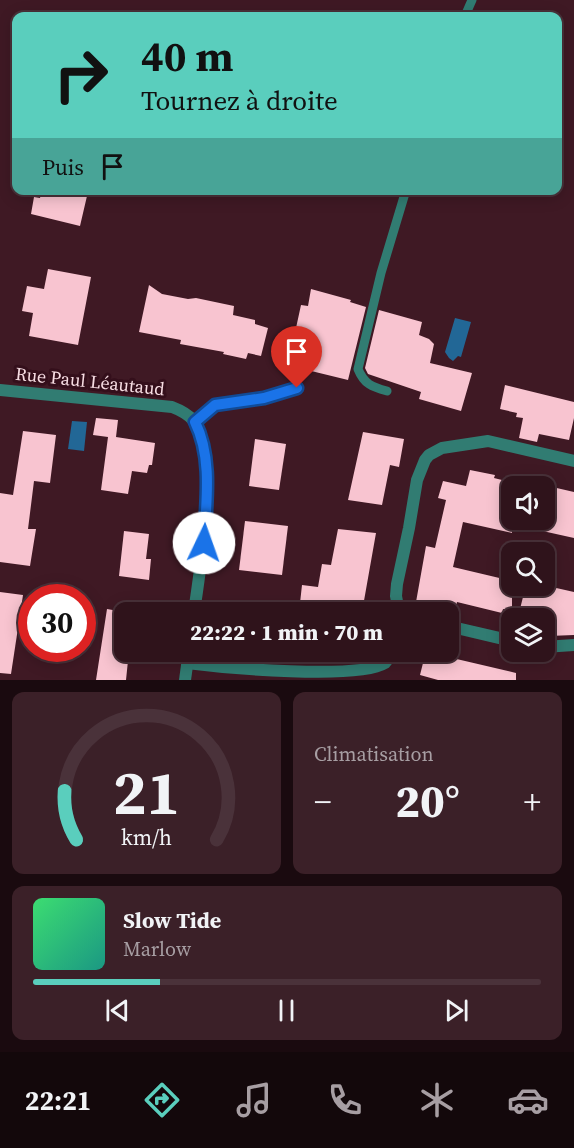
<!DOCTYPE html>
<html lang="fr">
<head>
<meta charset="utf-8">
<style>
	body { margin:0; font-family:"Source Serif 4",serif; background:#3b2028; color:#f1f3f6; height:100vh; display:flex; flex-direction:column; font-size:22px; white-space:nowrap }
	* { box-sizing:border-box; margin:0 }
	p { font-size:20px; color:#a79ea3 }
	.icon { flex:none; width:33px; height:33px; fill:none; stroke:currentColor; stroke-width:2; stroke-linecap:round; stroke-linejoin:round }
	.map { position:relative; height:680px; overflow:hidden }
	.drawer { display:flex; flex-direction:column; gap:12px; padding:12px; background:#1a0a0f; flex:1 }
	.drawer>* { flex:none }
	.hud { position:absolute; left:12px; top:12px; width:550px; height:183px; border-radius:12px; box-shadow:0 3px 15px #0003,0 0 0 2px #4a323a; background:#5acebd; color:#111; overflow:hidden }
	.tools { position:absolute; left:501px; top:476px; display:grid; gap:12px }
	.tools a { display:grid; place-items:center; width:54px; height:54px; border-radius:12px; background:#2f131b; box-shadow:0 3px 15px #0003,0 0 0 2px #4a323a; font-size:30px }
	.speed { position:absolute; left:18px; top:584px; display:flex; gap:12px; font-size:30px; font-weight:700; text-align:center }
	.speed>* { display:grid; place-content:center; width:78px; height:78px; border-radius:50%; background:#2f131b; box-shadow:0 3px 15px #0003,0 0 0 2px #4a323a; line-height:1 }
	.speed .limit { border:9px solid #d22; background:#fff; color:#111 }
	.pin { position:absolute; display:grid; place-items:center; width:51px; height:51px; color:#fff; margin:-62px -26px; border-radius:50% 50% 50% 0; rotate:-45deg; box-shadow:0 0 6px #0007 }
	.pin .icon { rotate:45deg }
	.me { position:absolute; width:66px; margin:-33px; rotate:3deg; stroke-linejoin:round; filter:drop-shadow(0 0 4px #0008) }
	.turn { display:flex; align-items:center; gap:21px; height:126px; padding:0 30px; font-size:27px }
	.turn .icon { width:78px; height:78px; stroke-width:2.5 }
	.turn b { display:block; font-size:42px; line-height:51px }
	.then { display:flex; align-items:center; height:57px; padding:0 30px; background:#0003; gap:12px; font-size:22px }
	.big { font-size:45px; font-weight:800; line-height:1.1 }
	.drawer .widget { flex:1; display:flex; flex-direction:column; justify-content:center; gap:9px; min-width:0; padding:0 21px; border-radius:12px; background:#3b2028 }
	.drawer .dial { align-items:center; gap:0 }
	.dial svg { height:156px; overflow:visible; fill:none; stroke:#4a323a; stroke-width:7; stroke-linecap:round; text-anchor:middle }
	.dial text { fill:#f1f3f6; stroke:none }
	.song { display:flex; align-items:center; gap:18px }
	.cover { width:72px; height:72px; border-radius:9px; background:linear-gradient(135deg,hsl(140 70% 55%),hsl(170 70% 35%)) }
	.played { height:6px; border-radius:3px; background:linear-gradient(90deg,#5acebd 25%,#4a323a 25%) }
	.keys { display:flex; justify-content:space-around; direction:ltr }
	.heat { display:flex; justify-content:space-between; align-items:center; font-size:33px; direction:ltr }
	.drawer .tiles { flex:1; display:grid; gap:12px; grid-template-columns:1fr 1fr }
	.widget:last-child { grid-column:span 2 }
	.trip { position:absolute; left:114px; top:602px; width:345px; height:60px; border-radius:12px; background:#2f131b; box-shadow:0 3px 15px #0003,0 0 0 2px #4a323a; font-weight:800; line-height:60px; text-align:center }
	.dock { display:flex; height:96px; justify-content:space-around; align-items:center; background:#13080b; color:#a79ea3 }
	.dock .icon { width:42px; height:42px }
	.dock .selected { color:#5acebd }
	.dock b { font-size:27px; color:#f1f3f6 }
	.map>svg:first-child { display:block }
	.water { fill:#226796 }
	.building { fill:#f8c4d0 }
	.lines { fill:none; stroke-linecap:round; stroke-linejoin:round }
	.lane { stroke:#317c72; stroke-width:9 }
	.street { stroke:#317c72; stroke-width:12 }
	.route-casing { stroke:#114b97; stroke-width:15 }
	.route { stroke:#1a73e8; stroke-width:10 }
	.labels { text-anchor:middle; dominant-baseline:central; stroke-width:6; stroke-linejoin:round; paint-order:stroke }
	.street-label { font-size:18px; fill:#f7dde3; stroke:#340f1b }
</style>
</head>
<body>
<div class="map">
<svg width="574" height="680" viewBox="0 0 574 680">
	<rect width="100%" height="100%" fill="#3f1924"/>
	<g class="water">
		<path d="M455,318l16,4 -10,35 -3,-1 -5,5 -4,-3 -4,-6z"/>
		<path d="M72,421l15,1 -3,29 -16,-2z"/>
	</g>
	<g class="building">
		<path d="M42,190h23l22,6 -7,30 -49,-12 3,-17 6,1z"/>
		<path d="M48,269l43,8 -13,68 -49,-9 4,-23 -11,-2 5,-25 17,3z"/>
		<path d="M149,285l13,9 26,5 8,-1 38,8 -1,9 22,5v4l13,4 -7,28 -13,-3 -2,6 -23,-5 1,-2 -44,-8 1,-4 -42,-8z"/>
		<path d="M311,289l40,11 -1,2 16,5 -18,73 -49,-12 9,-36 -12,-4 5,-23 7,1z"/>
		<path d="M379,310l43,12 -3,13 10,4 5,5 -4,19 42,10 -11,38 -42,-12 2,-7 -53,-18 -3,-6z"/>
		<path d="M505,385l69,17v16l-5,22 -30,-6 -2,8 -18,-4 4,-20 -7,-1 1,-4 -17,-4z"/>
		<path d="M96,418l22,2 -2,17 39,6 -3,22h-3l-2,8 -15,-2 -4,23 -27,-4 7,-53 -15,-2z"/>
		<path d="M23,431l33,4 -6,48 -16,-2 -6,48h8l-6,37 -30,-4v-69l13,2z"/>
		<path d="M363,432l41,7 -5,28 -9,-2 -8,40 -34,-5z"/>
		<path d="M255,439l31,5 -7,46 -30,-4z"/>
		<path d="M470,470l25,5 -1,3 12,3 -1,4 7,2v46l-49,-11 -10,45 59,14v30l-9,-2 -1,4 -45,-11 -3,13 -6,-3 -20,-3 -12,-7 10,-56 9,2 11,-48 -8,-2 5,-17 23,5z"/>
		<path d="M548,486l26,6v46l-36,-8 3,-11h3v-16z"/>
		<path d="M245,521l43,5 -6,49 -43,-5z"/>
		<path d="M338,529l38,4 -14,79h-63l3,-27 16,2 4,-23 9,1z"/>
		<path d="M124,531l25,3 -3,25h5l-2,21 -30,-4z"/>
		<path d="M526,585h17l31,7v43l-25,1 3,-16 -33,-7z"/>
		<path d="M0,592l23,3 -12,79 -11,-1z"/>
		<path d="M107,609l17,3v39h5l-3,29h-30z"/>
		<path d="M426,651h24l-2,6 68,16v7h-78l-18,-5z"/>
	</g>
	<g class="lines">
		<g class="lane">
			<path d="M465,16l7,-16"/>
			<path d="M387,391c-15,-4 -23,-7 -29,-22l23,-96 25,-83"/>
			<path d="M195,422l20,-17 49,-7 33,-10"/>
		</g>
		<g class="street">
			<path d="M0,390l172,17c8,3 16,7 22,14 25,31 6,151 0,191"/>
			<path d="M399,612l-3,-16 1,-12 12,-56 8,-48 8,-20 4,-5 13,-7 46,-7 86,20"/>
			<path d="M448,626l64,15"/>
			<path d="M544,647l30,-2"/>
			<path d="M187,663c39,5 171,17 198,0 3,-3 5,-8 7,-12"/>
			<path d="M185,680l4,-29"/>
		</g>
	</g>
	<g class="lines">
		<g class="route-casing">
			<path id="route" d="M204,543c2,-39 9,-85 -9,-121l20,-17 49,-7 33,-10"/>
		</g>
		<use href="#route" class="route"/>
	</g>
	<g class="labels">
		<g class="street-label">
			<text transform="translate(90 381) rotate(6)">Rue Paul Léautaud</text>
		</g>
	</g>
</svg>
<div class="tools">
<a><svg class="icon" aria-label="sound" viewBox="0 0 24 24"><path d="M4 9h4l5-4v14l-5-4H4zM17 9q2 3 0 6"/></svg></a>
<a><svg class="icon" aria-label="search" viewBox="0 0 24 24"><circle cx="10" cy="10" r="6"/><path d="M15 15l6 6"/></svg></a>
<a><svg class="icon" aria-label="layers" viewBox="0 0 24 24"><path d="M12 4l9 5-9 5-9-5zM3 14l9 5 9-5"/></svg></a>
</div>
<div class="speed"><div class="limit">30</div></div>
<div class="pin" style="left:297px;top:388px;background:#d93025"><svg class="icon" aria-label="arrive" viewBox="0 0 24 24"><path d="M6 21V4h12l-3 4 3 4H6"/></svg></div>
<svg class="me" style="left:204px;top:543px" viewBox="-20 -20 40 40"><circle r="19" fill="#fff"/><path d="M0-13L10 11 0 6-10 11z" fill="#1a73e8"/></svg>
<div class="trip">22:22 · 1 min · 70 m</div>
<div class="hud">
<div class="turn"><svg class="icon" aria-label="right" viewBox="0 0 24 24"><path d="M7 20v-9h11M14 6l5 5-5 5"/></svg><div><b>40 m</b>Tournez à droite</div></div>
<div class="then">Puis<svg class="icon" aria-label="arrive" viewBox="0 0 24 24"><path d="M6 21V4h12l-3 4 3 4H6"/></svg></div>
</div>
</div>
<section class="drawer">
<div class="tiles">
<div class="widget dial"><svg viewBox="0 0 100 80">
<path d="M14 69A42 42 0 1 1 86 69"/>
<path d="M14 69A42 42 0 0 1 8 44" stroke="#5acebd"/>
<text x="50" y="56" font-size="32" font-weight="700">21</text>
<text x="50" y="72" font-size="11">km/h</text>
</svg></div>
<div class="widget"><p>Climatisation</p>
<div class="heat"><a>−</a><b class="big">20°</b><a>+</a></div>
</div>
<div class="widget">
<div class="song"><i class="cover"></i><div><b>Slow Tide</b><p>Marlow</p></div></div>
<div class="played"></div>
<div class="keys"><svg class="icon" aria-label="previous" viewBox="0 0 24 24"><path d="M18 5L8 12l10 7zM5 5v14"/></svg><svg class="icon" aria-label="pause" viewBox="0 0 24 24"><path d="M8 5v14M16 5v14"/></svg><svg class="icon" aria-label="next" viewBox="0 0 24 24"><path d="M6 5l10 7-10 7zM19 5v14"/></svg></div>
</div>
</div>
</section>
<nav class="dock">
<b>22:21</b>
<svg class="icon selected" aria-label="directions" viewBox="0 0 24 24"><path d="M12 3l9 9-9 9-9-9zM9 14v-3h6M13 9l2 2-2 2"/></svg>
<svg class="icon" aria-label="music" viewBox="0 0 24 24"><path d="M9 18V5l10-2v13"/><circle cx="6" cy="18" r="3"/><circle cx="16" cy="16" r="3"/></svg>
<svg class="icon" aria-label="phone" viewBox="0 0 24 24"><path d="M5 4h4l2 5-3 2q2 4 5 5l2-3 5 2v4C11 20 4 13 5 4z"/></svg>
<svg class="icon" aria-label="climate" viewBox="0 0 24 24"><path d="M12 3v18M4 7l16 10M4 17L20 7"/></svg>
<svg class="icon" aria-label="car" viewBox="0 0 24 24"><path d="M5 17H2v-5l4-1 3-4h7l3 4 3 1v5h-3M9 17h6M6 11h13"/><circle cx="7" cy="17" r="2"/><circle cx="17" cy="17" r="2"/></svg>
</nav>
</body>
</html>
